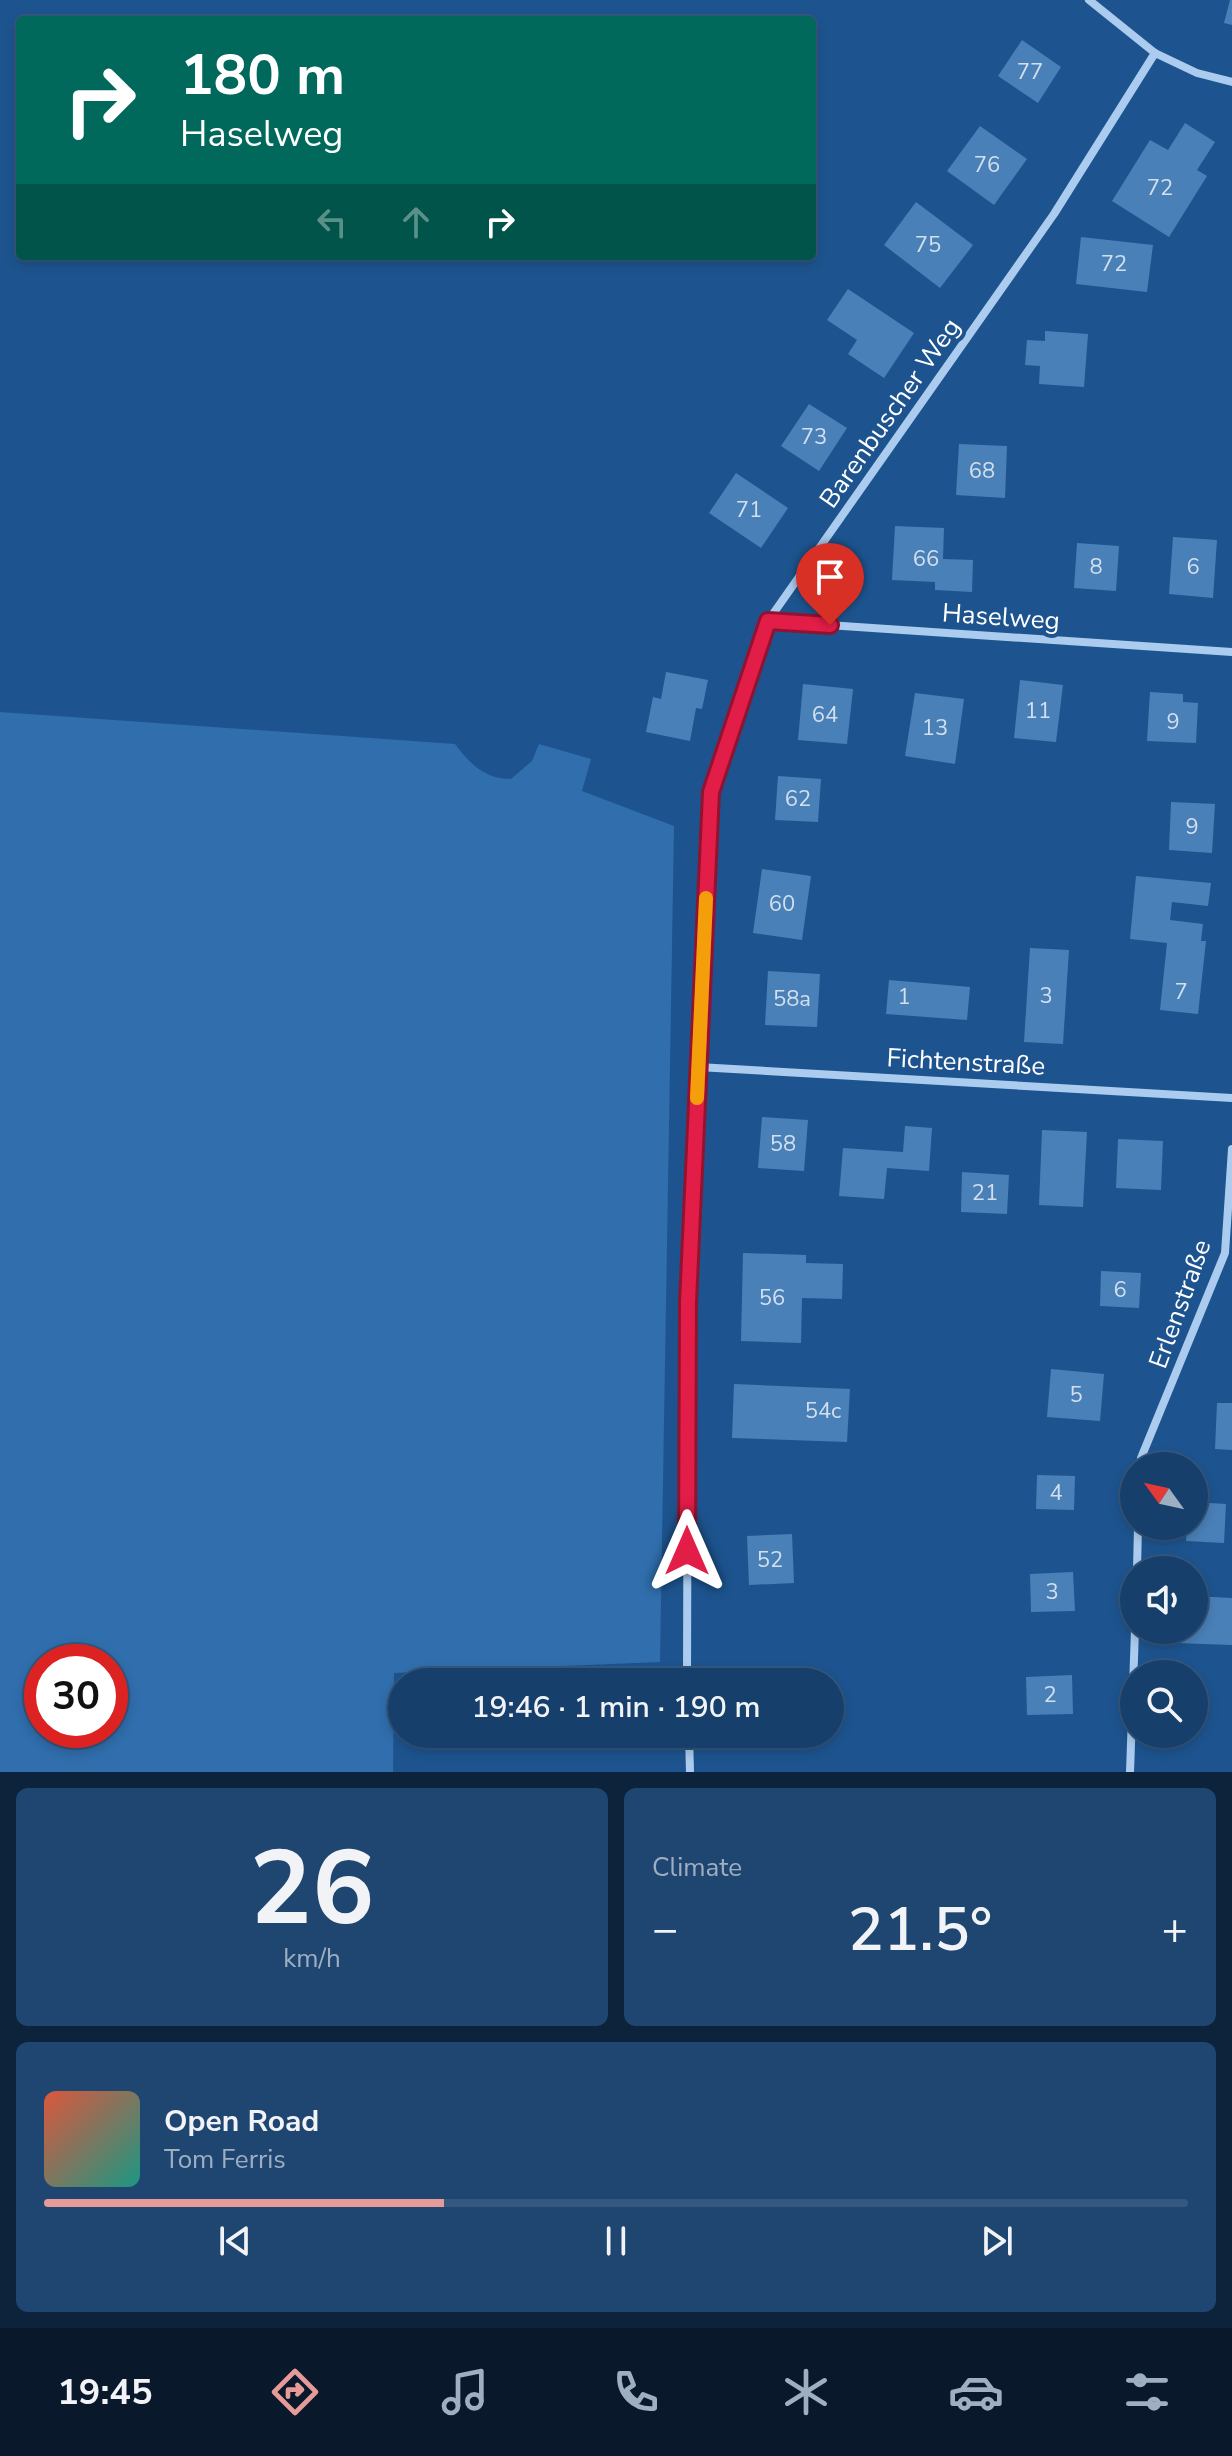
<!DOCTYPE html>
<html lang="en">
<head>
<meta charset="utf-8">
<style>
	body { margin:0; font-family:"Nunito Sans",sans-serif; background:#1f4671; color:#f1f3f6; height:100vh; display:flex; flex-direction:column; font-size:30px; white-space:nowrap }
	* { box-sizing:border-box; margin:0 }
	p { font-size:26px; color:#9eafc1 }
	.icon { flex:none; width:44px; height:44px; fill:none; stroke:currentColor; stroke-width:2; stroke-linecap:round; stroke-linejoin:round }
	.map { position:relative; height:1772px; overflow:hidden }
	.sheet { display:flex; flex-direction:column; gap:16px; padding:16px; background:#0c233b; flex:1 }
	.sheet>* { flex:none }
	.hud { position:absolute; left:16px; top:16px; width:800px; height:244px; border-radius:8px; box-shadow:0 4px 12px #0003,0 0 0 2px #35587e; background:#00695c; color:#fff; overflow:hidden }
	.needle { width:52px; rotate:303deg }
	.controls { position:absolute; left:1120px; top:1452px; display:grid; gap:16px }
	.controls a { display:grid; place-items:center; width:88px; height:88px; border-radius:50%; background:#163f6b; box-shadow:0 4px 12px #0003,0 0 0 2px #35587e; font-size:40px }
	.speed { position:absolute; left:24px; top:1644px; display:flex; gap:16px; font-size:40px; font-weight:700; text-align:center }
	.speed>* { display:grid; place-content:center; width:104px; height:104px; border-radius:50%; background:#163f6b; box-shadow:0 4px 12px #0003,0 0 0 2px #35587e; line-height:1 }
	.speed .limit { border:12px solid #d22; background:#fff; color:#111 }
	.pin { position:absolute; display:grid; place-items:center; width:68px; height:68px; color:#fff; margin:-82px -34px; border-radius:50% 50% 50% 0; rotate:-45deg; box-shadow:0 0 8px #0007 }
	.pin .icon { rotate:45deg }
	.me { position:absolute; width:88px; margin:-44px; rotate:0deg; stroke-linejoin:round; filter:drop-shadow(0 0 6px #0008) }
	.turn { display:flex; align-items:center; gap:28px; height:168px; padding:0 32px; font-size:36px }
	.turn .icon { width:104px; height:104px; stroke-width:2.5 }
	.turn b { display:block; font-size:56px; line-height:68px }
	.lanes { display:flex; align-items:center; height:76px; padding:0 32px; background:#0003; justify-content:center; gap:40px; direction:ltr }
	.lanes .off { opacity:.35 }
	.big { font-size:60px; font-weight:600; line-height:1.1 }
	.sheet .widget { flex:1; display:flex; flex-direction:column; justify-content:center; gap:12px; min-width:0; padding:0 28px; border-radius:12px; background:#1f4671 }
	.sheet .dial { align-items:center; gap:0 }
	.dial b { font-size:104px; line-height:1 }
	.song { display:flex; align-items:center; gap:24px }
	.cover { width:96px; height:96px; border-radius:12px; background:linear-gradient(135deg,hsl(10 70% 55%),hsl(170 70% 35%)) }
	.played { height:8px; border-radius:4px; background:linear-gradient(90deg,#e69b98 35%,#35587e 35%) }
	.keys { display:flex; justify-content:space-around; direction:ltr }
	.heat { display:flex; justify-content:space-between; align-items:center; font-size:44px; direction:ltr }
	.sheet .tiles { flex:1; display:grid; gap:16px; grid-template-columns:1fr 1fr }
	.widget:last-child { grid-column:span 2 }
	.trip { position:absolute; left:388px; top:1668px; width:456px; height:80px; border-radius:40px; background:#163f6b; box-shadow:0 4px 12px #0003,0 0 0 2px #35587e; font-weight:600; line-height:80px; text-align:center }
	.tab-bar { display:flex; height:128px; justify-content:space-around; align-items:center; background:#09192b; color:#9eafc1 }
	.tab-bar .icon { width:56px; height:56px }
	.tab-bar .selected { color:#e69b98 }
	.tab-bar b { font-size:36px; color:#f1f3f6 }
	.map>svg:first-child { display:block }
	.green { fill:#306ead; fill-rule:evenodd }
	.building { fill:#4a80b8 }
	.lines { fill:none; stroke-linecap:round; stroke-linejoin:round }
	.minor { stroke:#abccee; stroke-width:8 }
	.route-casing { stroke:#92132f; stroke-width:20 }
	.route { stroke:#e11d48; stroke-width:14 }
	.slow { stroke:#f59e0b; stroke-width:14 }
	.labels { text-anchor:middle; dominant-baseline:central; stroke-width:8; stroke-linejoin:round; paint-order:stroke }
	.number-label { font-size:22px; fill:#d2dfed }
	.street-label { font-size:26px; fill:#fff; stroke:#1d548f }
</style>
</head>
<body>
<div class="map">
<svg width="1232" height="1772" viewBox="0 0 1232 1772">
	<rect width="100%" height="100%" fill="#1d548f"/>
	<path class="green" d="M0,712l455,32c15,20 30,35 56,35l21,-18 7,-17 52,15 -9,32 92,35 -14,836 -266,11 -1,99h-393zM42,1662h68v68h-68z"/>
	<g class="building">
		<path d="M1230,0h2v25l-8,-2z"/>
		<path d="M1022,40l39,27 -23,36 -40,-27z"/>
		<path d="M1185,123l30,19 -18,28 10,6 -38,61 -57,-36 38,-61 18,10z"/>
		<path d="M980,126l47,33 -33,46 -47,-34z"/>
		<path d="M916,202l57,43 -33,43 -56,-43z"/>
		<path d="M1081,237l72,8 -6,47 -71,-8z"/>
		<path d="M848,289l66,44 -30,45 -36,-24 9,-14 -30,-20z"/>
		<path d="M1045,331l43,3 -4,53 -45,-3 1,-18 -15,-1 2,-25 18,1z"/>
		<path d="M809,404l38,24 -28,43 -38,-25z"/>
		<path d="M959,444l48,2 -2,52 -49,-3z"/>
		<path d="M736,473l52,35 -27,40 -52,-35z"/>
		<path d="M895,526l49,2 -1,31 30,1 -1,32 -37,-2v-8l-43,-2z"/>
		<path d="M1173,537l44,3 -4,58 -44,-4z"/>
		<path d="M1077,543l42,3 -3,45 -42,-3z"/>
		<path d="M666,672l42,8 -6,29 -6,-1 -6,33 -44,-9 7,-35 8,2z"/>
		<path d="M1020,680l43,5 -7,57 -42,-4z"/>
		<path d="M803,684l50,5 -6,55 -49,-4z"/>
		<path d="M1150,692l33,2v8l15,1 -2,40 -49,-2z"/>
		<path d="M915,693l49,6 -9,65 -50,-8z"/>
		<path d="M778,776l43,3 -3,43 -43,-2z"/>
		<path d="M1171,802l44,2 -3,49 -43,-3z"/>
		<path d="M762,869l49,7 -9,64 -49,-7z"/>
		<path d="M1136,876l75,7 -3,23 -36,-4 -2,18 33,4 -2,17h5l-8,73 -38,-4 7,-67 -37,-4z"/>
		<path d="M1030,948l39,2 -6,94 -39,-2z"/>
		<path d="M768,971l52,3 -3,53 -52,-2z"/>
		<path d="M889,980l81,7 -3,33 -81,-6z"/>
		<path d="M762,1117l46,3 -4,51 -46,-3z"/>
		<path d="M905,1126l27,2 -3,43 -42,-3 -3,31 -45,-3 4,-48 60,4z"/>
		<path d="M1042,1130l45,2 -4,75 -44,-2z"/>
		<path d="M1118,1139l45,2 -2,49 -45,-2z"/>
		<path d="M962,1172l47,3 -2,39 -46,-2z"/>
		<path d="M743,1253l63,2v8l37,1 -1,35 -40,-1 -1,45 -60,-2z"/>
		<path d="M1101,1271l40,2 -2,35 -39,-2z"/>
		<path d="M1051,1369l53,5 -4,47 -53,-4z"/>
		<path d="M734,1384l116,5 -3,53 -115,-4z"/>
		<path d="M1217,1403h15v47l-17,-1z"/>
		<path d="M1037,1475l38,1 -1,34 -38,-1z"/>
		<path d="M1194,1502l32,2 -2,39 -38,-2 1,-15h7z"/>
		<path d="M792,1534l2,49 -45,2 -2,-49z"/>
		<path d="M1073,1572l2,39 -44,1 -1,-38z"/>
		<path d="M1194,1596l38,2v47l-56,-2v-13h18z"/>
		<path d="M1072,1675l1,39 -46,1 -1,-38z"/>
		<path d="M553,1734h52l-1,6 -51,-4z"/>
	</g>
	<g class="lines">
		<g class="minor">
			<path d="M1089,0l66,53 42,20 35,9"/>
			<path d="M768,621l464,31"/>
			<path d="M698,1067l534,31"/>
			<path d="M1140,1466l1,-8 84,-205 7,-104"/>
			<path d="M1137,1570l1,-44"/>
			<path d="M687,1682l1,-379 23,-511 57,-171 286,-407 101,-161"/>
			<path d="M689,1734l1,38"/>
			<path d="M1130,1772l5,-142"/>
		</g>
	</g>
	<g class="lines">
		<g class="route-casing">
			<path id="route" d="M687,1551l1,-248 23,-511 57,-171 62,4"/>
		</g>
		<use href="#route" class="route"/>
		<path class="slow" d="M697,1098l9,-200"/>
	</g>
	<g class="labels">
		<g class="number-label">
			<text x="1030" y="72">77</text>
			<text x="987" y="165">76</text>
			<text x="1160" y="188">72</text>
			<text x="928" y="245">75</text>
			<text x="1114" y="264">72</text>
			<text x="814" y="437">73</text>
			<text x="982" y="471">68</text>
			<text x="749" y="510">71</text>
			<text x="926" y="559">66</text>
			<text x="1096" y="567">8</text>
			<text x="1193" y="567">6</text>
			<text x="1038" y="711">11</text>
			<text x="825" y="715">64</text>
			<text x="1173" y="722">9</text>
			<text x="935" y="728">13</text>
			<text x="798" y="799">62</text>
			<text x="1192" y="827">9</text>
			<text x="782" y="904">60</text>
			<text x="1181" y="992">7</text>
			<text x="1046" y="996">3</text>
			<text x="904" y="997">1</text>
			<text x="792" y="999">58a</text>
			<text x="783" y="1144">58</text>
			<text x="985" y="1193">21</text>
			<text x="1120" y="1290">6</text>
			<text x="772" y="1298">56</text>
			<text x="1076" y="1395">5</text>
			<text x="823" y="1411">54c</text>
			<text x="1056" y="1493">4</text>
			<text x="770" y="1560">52</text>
			<text x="1052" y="1592">3</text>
			<text x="1050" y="1695">2</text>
		</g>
		<g class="street-label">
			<text transform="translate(890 413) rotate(-55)">Barenbuscher Weg</text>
			<text transform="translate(1001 617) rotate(4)">Haselweg</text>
			<text transform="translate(966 1062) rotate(3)">Fichtenstraße</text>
			<text transform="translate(1180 1304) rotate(-70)">Erlenstraße</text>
		</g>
	</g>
</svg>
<div class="controls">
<a><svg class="needle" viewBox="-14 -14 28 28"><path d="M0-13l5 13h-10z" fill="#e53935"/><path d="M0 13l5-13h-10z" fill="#9eafc1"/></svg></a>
<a><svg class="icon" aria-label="sound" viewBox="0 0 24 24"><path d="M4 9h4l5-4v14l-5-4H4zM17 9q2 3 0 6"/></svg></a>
<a><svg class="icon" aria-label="search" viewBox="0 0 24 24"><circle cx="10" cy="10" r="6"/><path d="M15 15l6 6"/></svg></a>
</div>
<div class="speed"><div class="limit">30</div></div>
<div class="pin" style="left:830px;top:625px;background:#d93025"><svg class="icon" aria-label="arrive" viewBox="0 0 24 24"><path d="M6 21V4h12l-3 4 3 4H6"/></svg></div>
<svg class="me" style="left:687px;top:1551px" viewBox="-20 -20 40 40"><path d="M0-17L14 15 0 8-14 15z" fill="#e11d48" stroke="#fff" stroke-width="4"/></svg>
<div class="trip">19:46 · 1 min · 190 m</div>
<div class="hud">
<div class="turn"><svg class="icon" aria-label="right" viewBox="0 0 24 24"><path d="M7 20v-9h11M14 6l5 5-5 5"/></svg><div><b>180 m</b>Haselweg</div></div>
<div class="lanes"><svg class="icon off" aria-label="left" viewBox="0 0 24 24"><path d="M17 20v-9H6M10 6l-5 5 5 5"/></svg><svg class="icon off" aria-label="ahead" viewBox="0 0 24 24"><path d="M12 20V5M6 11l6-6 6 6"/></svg><svg class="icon" aria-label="right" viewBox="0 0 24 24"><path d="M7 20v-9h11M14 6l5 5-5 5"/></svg></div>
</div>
</div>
<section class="sheet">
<div class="tiles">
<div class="widget dial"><b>26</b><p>km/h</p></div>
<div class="widget"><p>Climate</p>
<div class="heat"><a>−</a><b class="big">21.5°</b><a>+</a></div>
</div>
<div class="widget">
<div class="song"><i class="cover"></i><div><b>Open Road</b><p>Tom Ferris</p></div></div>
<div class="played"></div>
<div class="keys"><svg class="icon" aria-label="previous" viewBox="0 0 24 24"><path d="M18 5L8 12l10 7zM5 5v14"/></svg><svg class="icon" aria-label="pause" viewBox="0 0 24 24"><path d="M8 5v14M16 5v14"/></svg><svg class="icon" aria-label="next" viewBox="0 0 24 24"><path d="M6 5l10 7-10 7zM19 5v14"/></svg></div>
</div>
</div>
</section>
<nav class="tab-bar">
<b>19:45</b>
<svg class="icon selected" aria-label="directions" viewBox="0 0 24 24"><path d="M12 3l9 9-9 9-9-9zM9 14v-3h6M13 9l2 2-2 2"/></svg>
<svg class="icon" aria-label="music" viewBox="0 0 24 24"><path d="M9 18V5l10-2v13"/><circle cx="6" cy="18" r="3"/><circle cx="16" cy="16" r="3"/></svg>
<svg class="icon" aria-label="phone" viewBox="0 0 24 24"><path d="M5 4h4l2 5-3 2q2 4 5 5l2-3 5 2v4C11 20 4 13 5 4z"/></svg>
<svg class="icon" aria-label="climate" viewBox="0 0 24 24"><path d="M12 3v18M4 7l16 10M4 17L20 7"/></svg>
<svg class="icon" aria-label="car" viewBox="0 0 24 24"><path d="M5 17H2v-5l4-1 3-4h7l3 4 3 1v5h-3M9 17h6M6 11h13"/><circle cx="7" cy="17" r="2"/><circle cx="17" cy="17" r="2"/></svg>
<svg class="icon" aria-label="filters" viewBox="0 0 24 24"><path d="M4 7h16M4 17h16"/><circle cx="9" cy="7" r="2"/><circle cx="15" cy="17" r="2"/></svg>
</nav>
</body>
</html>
